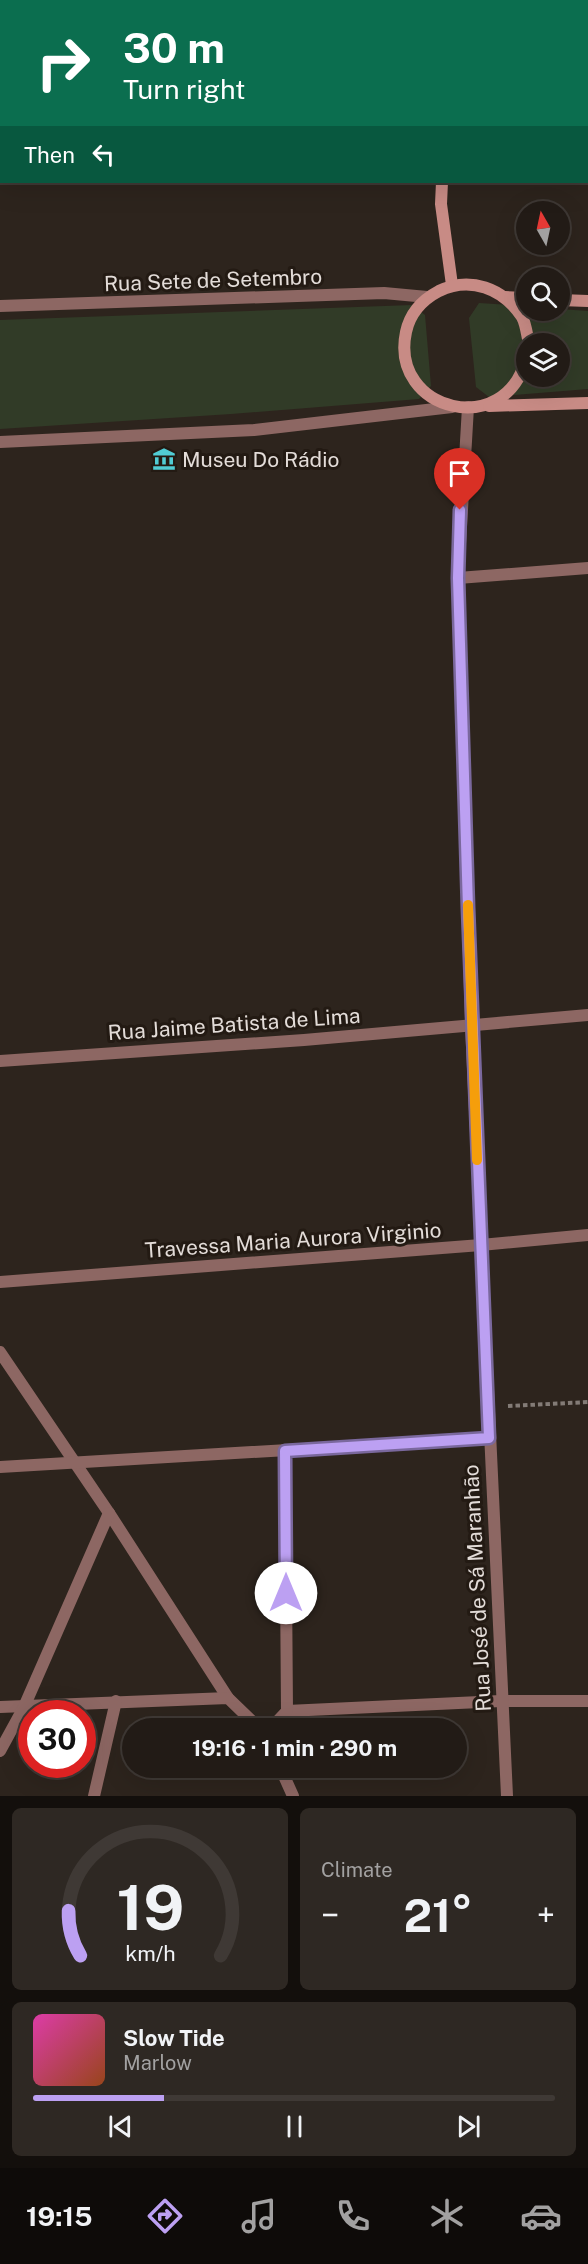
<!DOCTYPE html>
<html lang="en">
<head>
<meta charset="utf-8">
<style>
	body { margin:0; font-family:"Public Sans",sans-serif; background:#2e2823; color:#f1f3f6; height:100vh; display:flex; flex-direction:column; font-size:22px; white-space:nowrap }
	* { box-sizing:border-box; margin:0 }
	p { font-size:20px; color:#a2a1a1 }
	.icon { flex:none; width:33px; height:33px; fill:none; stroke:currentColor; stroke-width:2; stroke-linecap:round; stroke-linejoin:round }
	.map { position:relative; height:1796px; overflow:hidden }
	.sheet { display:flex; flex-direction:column; gap:12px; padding:12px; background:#130f0c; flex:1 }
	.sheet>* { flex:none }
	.top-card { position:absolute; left:0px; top:0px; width:588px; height:183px; box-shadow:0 6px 24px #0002,0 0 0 2px #3f3935; background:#0b6e4f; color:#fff; overflow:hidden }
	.needle { width:39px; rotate:351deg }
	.tools { position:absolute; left:516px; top:201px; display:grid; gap:12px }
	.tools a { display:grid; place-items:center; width:54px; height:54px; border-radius:50%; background:#221b16; box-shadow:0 6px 24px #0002,0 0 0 2px #3f3935; font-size:30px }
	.speed { position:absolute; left:18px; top:1700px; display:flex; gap:12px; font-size:30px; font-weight:700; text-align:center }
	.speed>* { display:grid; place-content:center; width:78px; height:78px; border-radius:50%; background:#221b16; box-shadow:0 6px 24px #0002,0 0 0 2px #3f3935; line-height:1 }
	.speed .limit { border:9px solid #d22; background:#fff; color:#111 }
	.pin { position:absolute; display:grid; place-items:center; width:51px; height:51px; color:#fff; margin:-62px -26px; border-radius:50% 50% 50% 0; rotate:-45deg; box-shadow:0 0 6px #0007 }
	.pin .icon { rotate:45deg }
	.me { position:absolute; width:66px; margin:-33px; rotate:0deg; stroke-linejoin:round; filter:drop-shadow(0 0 4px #0008) }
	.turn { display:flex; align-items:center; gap:21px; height:126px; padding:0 24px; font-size:27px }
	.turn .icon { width:78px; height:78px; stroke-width:2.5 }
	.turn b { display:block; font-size:42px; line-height:51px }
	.then { display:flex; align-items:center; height:57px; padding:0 24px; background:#0003; gap:12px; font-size:22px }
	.big { font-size:45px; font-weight:700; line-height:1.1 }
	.sheet .widget { flex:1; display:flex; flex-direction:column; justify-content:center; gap:9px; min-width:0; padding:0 21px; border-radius:9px; background:#2e2823 }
	.sheet .dial { align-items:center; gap:0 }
	.dial svg { height:156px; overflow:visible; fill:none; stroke:#3f3935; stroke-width:7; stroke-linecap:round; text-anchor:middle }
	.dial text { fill:#f1f3f6; stroke:none }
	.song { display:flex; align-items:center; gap:18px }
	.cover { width:72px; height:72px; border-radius:9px; background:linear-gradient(135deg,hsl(320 70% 55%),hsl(20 70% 35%)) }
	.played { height:6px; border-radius:3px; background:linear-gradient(90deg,#bca0f2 25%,#3f3935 25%) }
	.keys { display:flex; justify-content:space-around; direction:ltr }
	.heat { display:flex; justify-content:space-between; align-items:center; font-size:33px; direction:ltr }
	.sheet .tiles { flex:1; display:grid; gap:12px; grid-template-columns:1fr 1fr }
	.widget:last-child { grid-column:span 2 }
	.trip { position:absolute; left:122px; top:1718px; width:345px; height:60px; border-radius:30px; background:#221b16; box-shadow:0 6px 24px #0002,0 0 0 2px #3f3935; font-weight:700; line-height:60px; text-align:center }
	.menu { display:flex; height:96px; justify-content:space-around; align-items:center; background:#0e0b09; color:#a2a1a1 }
	.menu .icon { width:42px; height:42px }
	.menu .on { color:#bca0f2 }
	.menu b { font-size:27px; color:#f1f3f6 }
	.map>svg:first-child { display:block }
	.green { fill:#313b27; fill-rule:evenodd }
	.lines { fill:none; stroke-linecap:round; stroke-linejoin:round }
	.path { stroke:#837b76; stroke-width:4; stroke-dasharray:4.5 3; stroke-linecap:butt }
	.lane { stroke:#8d6763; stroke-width:12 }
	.street { stroke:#8d6763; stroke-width:12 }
	.secondary { stroke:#c88b85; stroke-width:12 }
	.route-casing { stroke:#7a689d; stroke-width:15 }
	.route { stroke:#bca0f2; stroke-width:10 }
	.slow { stroke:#f59e0b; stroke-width:10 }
	.labels { text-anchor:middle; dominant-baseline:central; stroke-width:6; stroke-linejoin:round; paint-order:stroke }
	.street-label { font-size:21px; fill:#e3dcd8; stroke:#231a13 }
	.poi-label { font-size:21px; fill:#e3dcd8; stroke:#231a13; text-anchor:start }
</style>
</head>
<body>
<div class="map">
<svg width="588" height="1796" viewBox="0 0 588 1796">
	<rect width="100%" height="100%" fill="#2d241d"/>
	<g class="green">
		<path d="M479,303l47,3v4l34,-1 28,2v78l-99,8 -13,-10 -7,-69zM526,344h34v32h-34z"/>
		<path d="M412,305l13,10 6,71 -12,13 -188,15 -231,15v-109z"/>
	</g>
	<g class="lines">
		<path class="path" d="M508,1406l80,-4"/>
		<g class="lane">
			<path d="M0,164h2"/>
			<path d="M287,1711l214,-10h87"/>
		</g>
		<g class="street">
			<path d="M298,0l11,2"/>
			<path d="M249,2l3,-2"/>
			<path d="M586,31h2"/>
			<path d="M0,119l2,-1"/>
			<path d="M586,151h2"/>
			<path d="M0,306l384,-13 43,4"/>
			<path d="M468,407l-10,171 13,448 36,770"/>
			<path d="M0,442l254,-12 198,-23"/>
			<path d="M458,578l130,-10"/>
			<path d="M0,1061l304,-21 284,-25"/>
			<path d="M0,1282l481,-37 107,-10"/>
			<path d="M0,1352l109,161 119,185"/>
			<path d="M0,1467l490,-29"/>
			<path d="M0,1707l228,-9 31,30"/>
			<path d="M271,1728l16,-17 -2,-260"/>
			<path d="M0,1751l24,-44 85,-194"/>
			<path d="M280,1767l13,29"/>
			<path d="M94,1796l22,-95"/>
		</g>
		<g class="secondary">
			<path d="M477,2l1,-2"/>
			<path d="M442,182l-1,22 11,81"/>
			<path d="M505,297l21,1"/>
			<path d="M560,300l28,1"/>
			<path d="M526,358c-19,82 -137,54 -120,-26 4,-19 16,-32 33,-41 31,-15 64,-3 83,26 4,7 5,18 7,27"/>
			<path d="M489,406l99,-3"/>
		</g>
	</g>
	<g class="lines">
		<g class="route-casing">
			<path id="route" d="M286,1593l-1,-142 204,-13 -21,-530 -10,-330 2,-68"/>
		</g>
		<use href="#route" class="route"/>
		<path class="slow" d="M468,905l9,255"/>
	</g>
	<defs>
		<g id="museum-bare" transform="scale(1.8)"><path d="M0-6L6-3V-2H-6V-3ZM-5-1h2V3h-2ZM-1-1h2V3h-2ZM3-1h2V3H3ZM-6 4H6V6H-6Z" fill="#51ccd4" stroke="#231a13" stroke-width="2.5" paint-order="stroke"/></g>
	</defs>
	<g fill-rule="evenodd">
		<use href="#museum-bare" x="164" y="459"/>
	</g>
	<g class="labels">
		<g class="street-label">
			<text transform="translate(213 280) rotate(-2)">Rua Sete de Setembro</text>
			<text transform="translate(234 1024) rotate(-4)">Rua Jaime Batista de Lima</text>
			<text transform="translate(293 1240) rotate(-4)">Travessa Maria Aurora Virginio</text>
			<text transform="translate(477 1588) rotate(-93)">Rua José de Sá Maranhão</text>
		</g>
		<g class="poi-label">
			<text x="182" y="459">Museu Do Rádio</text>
		</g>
	</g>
</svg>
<div class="tools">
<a><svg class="needle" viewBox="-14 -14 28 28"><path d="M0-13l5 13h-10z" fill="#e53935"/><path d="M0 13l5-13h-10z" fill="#a2a1a1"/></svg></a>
<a><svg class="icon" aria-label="search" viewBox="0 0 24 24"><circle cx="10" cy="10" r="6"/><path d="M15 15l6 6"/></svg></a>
<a><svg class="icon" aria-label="layers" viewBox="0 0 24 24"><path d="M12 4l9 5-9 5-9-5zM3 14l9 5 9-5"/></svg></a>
</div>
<div class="speed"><div class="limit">30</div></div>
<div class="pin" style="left:460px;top:510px;background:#d93025"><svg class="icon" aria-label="arrive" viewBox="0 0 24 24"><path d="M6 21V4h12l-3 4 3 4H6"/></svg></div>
<svg class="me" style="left:286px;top:1593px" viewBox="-20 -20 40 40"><circle r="19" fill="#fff"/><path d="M0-13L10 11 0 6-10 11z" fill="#bca0f2"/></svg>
<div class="trip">19:16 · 1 min · 290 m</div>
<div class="top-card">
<div class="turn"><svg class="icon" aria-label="right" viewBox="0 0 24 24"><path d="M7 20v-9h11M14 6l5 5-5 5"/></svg><div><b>30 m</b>Turn right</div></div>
<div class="then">Then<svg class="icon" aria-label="left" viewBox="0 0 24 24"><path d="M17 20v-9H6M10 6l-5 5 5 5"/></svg></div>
</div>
</div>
<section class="sheet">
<div class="tiles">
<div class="widget dial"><svg viewBox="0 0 100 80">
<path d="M14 69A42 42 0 1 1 86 69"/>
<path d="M14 69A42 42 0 0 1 8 46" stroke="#bca0f2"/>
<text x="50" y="56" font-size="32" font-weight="700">19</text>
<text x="50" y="72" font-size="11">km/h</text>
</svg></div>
<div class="widget"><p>Climate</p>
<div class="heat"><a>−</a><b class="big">21°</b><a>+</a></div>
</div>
<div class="widget">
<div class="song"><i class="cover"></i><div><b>Slow Tide</b><p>Marlow</p></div></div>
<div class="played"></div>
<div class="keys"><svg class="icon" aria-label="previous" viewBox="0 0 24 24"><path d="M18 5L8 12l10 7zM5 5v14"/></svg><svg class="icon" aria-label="pause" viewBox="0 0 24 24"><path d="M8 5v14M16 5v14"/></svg><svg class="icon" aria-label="next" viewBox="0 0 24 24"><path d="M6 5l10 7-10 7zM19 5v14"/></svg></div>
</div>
</div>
</section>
<nav class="menu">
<b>19:15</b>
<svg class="icon on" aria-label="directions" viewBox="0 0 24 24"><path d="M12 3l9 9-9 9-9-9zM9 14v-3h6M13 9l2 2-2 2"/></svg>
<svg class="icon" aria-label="music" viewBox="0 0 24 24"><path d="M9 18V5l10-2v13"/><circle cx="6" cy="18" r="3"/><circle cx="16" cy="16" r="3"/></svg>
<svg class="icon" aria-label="phone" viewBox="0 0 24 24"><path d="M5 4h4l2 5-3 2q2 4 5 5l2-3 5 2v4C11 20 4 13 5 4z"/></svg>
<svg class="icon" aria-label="climate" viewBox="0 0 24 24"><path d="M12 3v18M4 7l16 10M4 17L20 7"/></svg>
<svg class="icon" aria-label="car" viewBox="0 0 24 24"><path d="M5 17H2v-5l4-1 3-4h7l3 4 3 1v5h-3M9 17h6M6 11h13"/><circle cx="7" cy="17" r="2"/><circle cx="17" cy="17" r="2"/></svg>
</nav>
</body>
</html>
